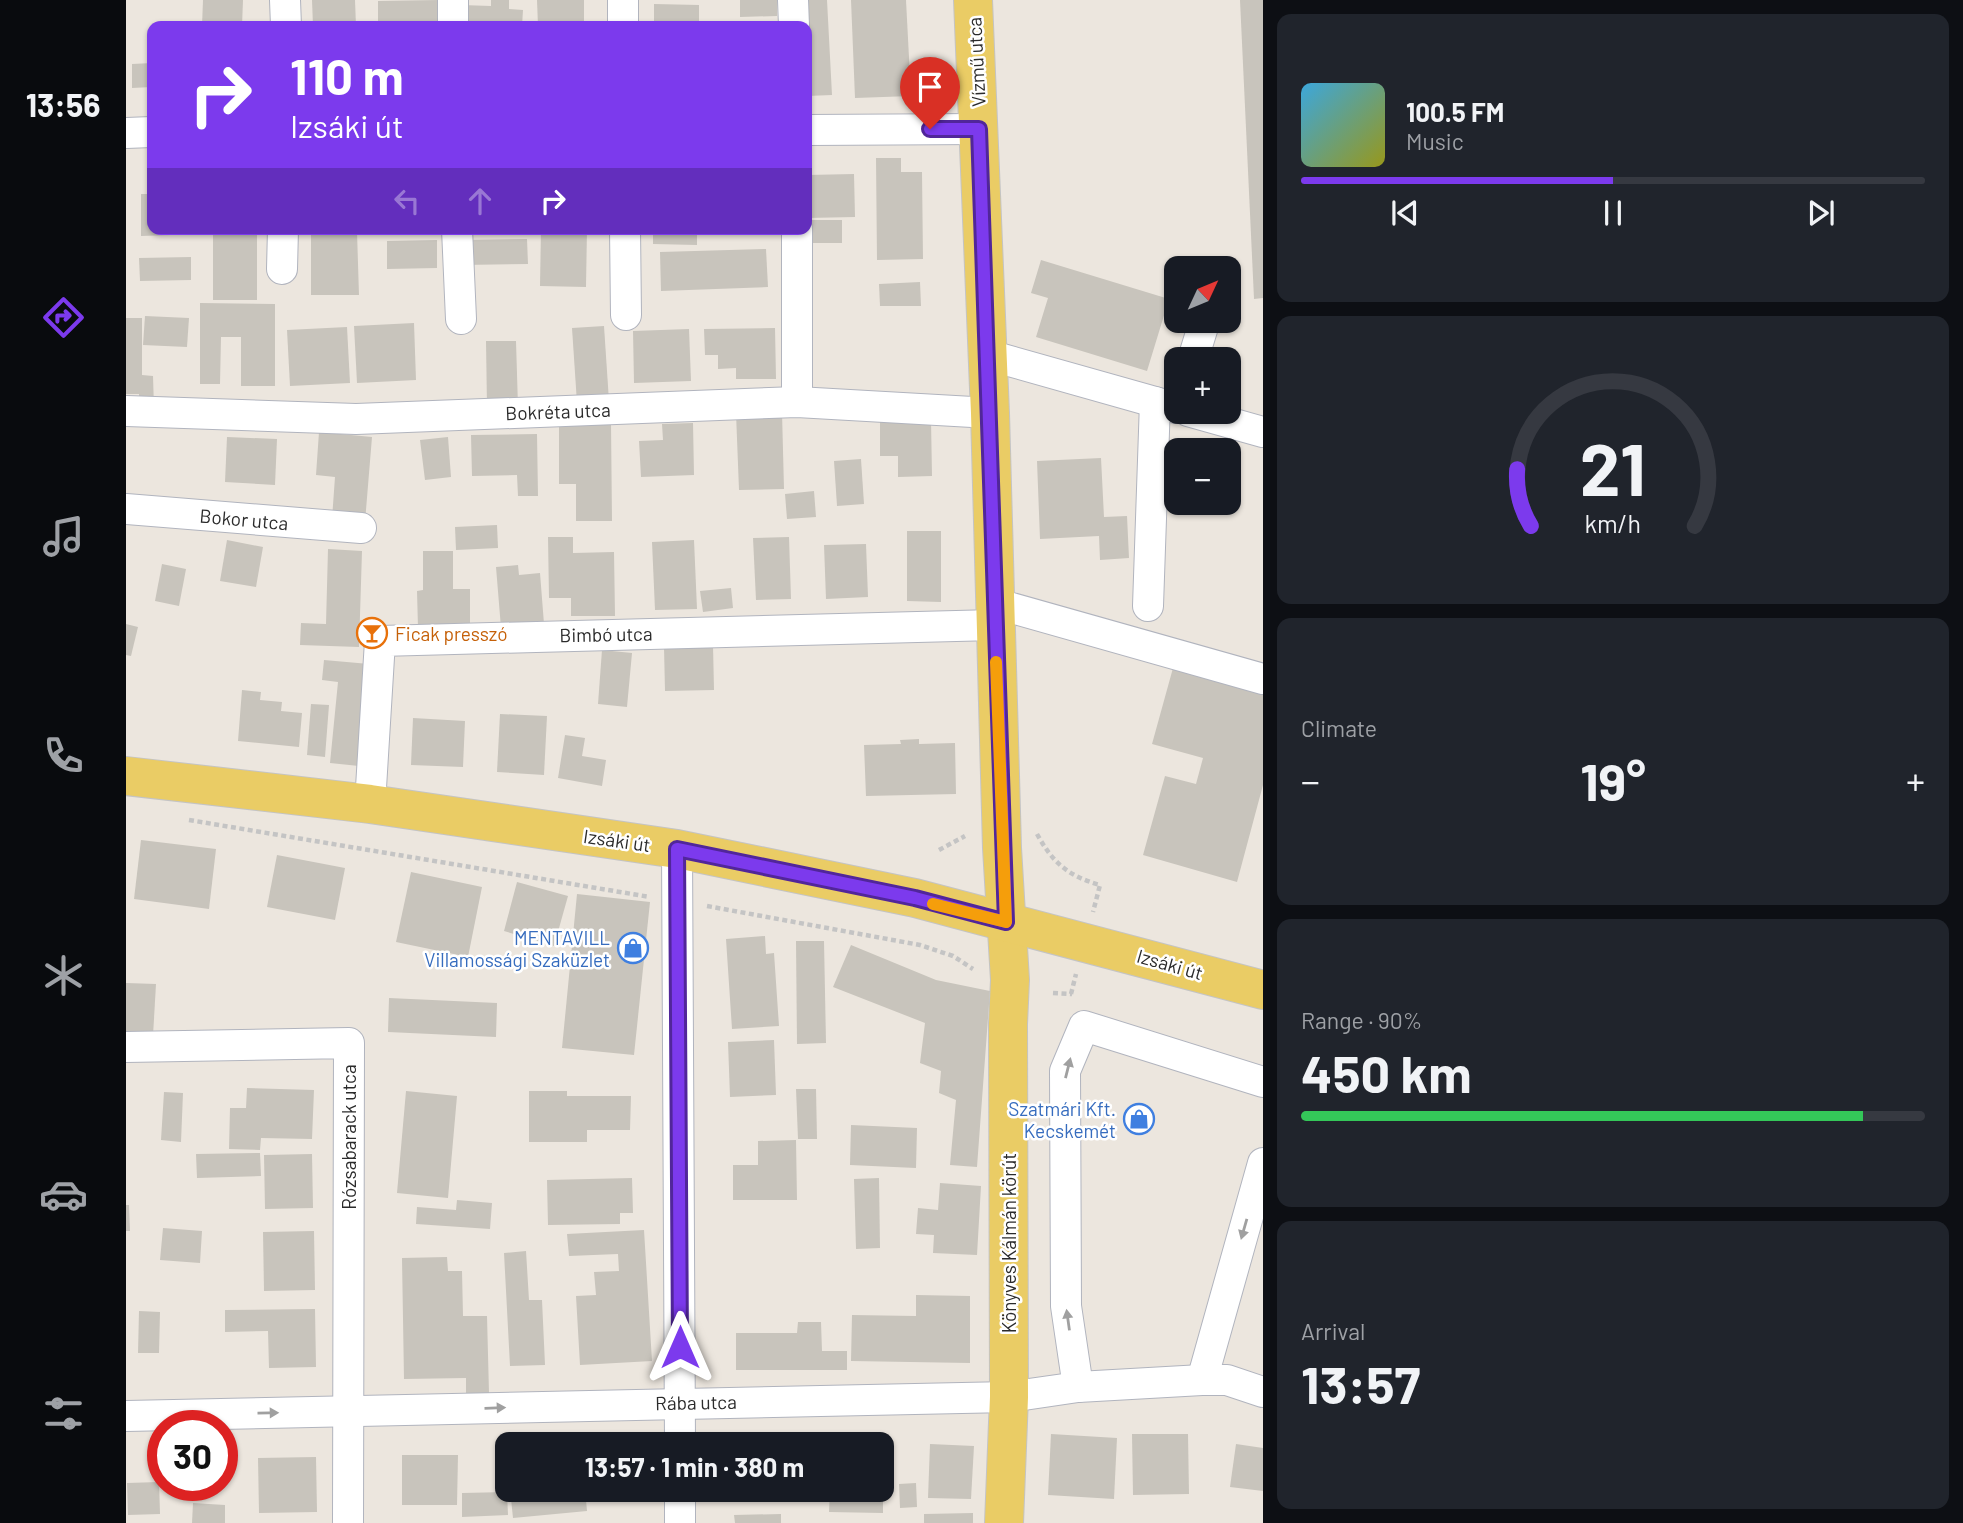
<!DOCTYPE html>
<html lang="en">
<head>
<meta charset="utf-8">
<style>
	body { margin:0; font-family:Barlow,sans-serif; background:#20242c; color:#f1f3f6; height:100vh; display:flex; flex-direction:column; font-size:26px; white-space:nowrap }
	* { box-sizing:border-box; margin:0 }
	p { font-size:23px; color:#9ea1a6 }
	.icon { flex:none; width:38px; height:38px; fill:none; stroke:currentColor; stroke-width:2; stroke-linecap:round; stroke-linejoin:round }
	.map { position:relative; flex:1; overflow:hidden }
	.panel { display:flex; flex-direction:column; gap:14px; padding:14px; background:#0d0f14; width:700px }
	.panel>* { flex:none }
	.guide { position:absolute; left:21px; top:21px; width:665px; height:214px; border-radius:14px; box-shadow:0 2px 5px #0004; background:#7c3aed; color:#fff; overflow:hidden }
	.needle { width:46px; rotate:46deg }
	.buttons { position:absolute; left:1038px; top:256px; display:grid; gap:14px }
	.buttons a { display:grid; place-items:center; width:77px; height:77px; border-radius:14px; background:#171b24; box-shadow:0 2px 5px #0004; font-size:35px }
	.speed { position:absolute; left:21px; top:1410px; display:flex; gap:14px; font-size:35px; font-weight:700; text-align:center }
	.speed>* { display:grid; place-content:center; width:91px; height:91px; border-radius:50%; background:#171b24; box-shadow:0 2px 5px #0004; line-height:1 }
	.speed .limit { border:10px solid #d22; background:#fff; color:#111 }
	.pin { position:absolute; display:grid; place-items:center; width:60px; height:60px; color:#fff; margin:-72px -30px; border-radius:50% 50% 50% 0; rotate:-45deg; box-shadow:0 0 7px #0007 }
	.pin .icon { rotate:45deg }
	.me { position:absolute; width:77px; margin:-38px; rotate:0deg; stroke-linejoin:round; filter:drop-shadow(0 0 5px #0008) }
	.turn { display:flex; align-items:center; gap:24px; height:147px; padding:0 28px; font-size:32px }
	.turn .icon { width:91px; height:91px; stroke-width:2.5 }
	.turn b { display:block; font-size:49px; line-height:60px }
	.lanes { display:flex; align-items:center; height:66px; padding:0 28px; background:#0003; justify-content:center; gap:35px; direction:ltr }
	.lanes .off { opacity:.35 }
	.big { font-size:52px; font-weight:700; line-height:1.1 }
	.panel .tile { flex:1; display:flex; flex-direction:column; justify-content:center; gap:10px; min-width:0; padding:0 24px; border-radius:14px; background:#20242c }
	.panel .dial { align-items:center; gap:0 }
	.dial svg { height:182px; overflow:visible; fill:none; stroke:#363941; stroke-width:7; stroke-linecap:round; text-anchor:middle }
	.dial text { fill:#f1f3f6; stroke:none }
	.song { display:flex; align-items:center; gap:21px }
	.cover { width:84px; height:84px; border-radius:10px; background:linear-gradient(135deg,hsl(200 70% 55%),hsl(60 70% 35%)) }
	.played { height:7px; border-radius:4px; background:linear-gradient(90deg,#7c3aed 50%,#363941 50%) }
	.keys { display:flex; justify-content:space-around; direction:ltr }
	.heat { display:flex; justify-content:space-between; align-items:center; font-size:38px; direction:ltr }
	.charge { height:10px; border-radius:5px; background:linear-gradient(90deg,#34c759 90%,#363941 0) }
	.trip { position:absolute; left:369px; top:1432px; width:399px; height:70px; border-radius:14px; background:#171b24; box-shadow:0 2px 5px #0004; font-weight:700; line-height:70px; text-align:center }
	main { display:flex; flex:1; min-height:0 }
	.menu { display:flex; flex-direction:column; width:126px; justify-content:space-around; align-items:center; background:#090b0e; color:#9ea1a6 }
	.menu .icon { width:49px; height:49px }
	.menu .selected { color:#7c3aed }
	.menu b { font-size:32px; color:#f1f3f6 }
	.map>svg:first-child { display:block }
	.building { fill:#c8c4bc }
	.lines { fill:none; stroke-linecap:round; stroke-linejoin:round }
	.minor-casing { stroke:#b1b4be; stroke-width:32 }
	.major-casing { stroke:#c4c4c4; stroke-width:40 }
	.path { stroke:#c4c4c4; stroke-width:4.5; stroke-dasharray:5 3.5; stroke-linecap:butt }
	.minor { stroke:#fff; stroke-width:30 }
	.major { stroke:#eacc65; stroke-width:38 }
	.oneway { fill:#a0a0a0 }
	.route-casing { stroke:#51269a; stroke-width:18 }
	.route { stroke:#7c3aed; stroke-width:12 }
	.slow { stroke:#f59e0b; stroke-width:12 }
	.labels { text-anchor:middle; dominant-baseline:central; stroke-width:5; stroke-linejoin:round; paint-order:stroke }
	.street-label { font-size:19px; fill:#2b2b2b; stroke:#fff }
	.food-label { font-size:19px; fill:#c56008; stroke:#fff; text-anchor:start }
	.shop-label { font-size:19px; fill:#366cbe; stroke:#fff; text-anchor:end }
</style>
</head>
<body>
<main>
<nav class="menu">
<b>13:56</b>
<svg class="icon selected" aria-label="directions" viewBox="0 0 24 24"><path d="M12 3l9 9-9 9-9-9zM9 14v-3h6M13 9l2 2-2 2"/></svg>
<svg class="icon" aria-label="music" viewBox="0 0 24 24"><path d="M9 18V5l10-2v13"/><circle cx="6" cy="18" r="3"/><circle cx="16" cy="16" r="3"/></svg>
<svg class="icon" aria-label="phone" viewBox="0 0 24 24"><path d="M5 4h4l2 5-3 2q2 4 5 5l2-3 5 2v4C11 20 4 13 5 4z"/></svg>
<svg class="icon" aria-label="climate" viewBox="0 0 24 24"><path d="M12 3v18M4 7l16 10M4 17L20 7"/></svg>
<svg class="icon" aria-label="car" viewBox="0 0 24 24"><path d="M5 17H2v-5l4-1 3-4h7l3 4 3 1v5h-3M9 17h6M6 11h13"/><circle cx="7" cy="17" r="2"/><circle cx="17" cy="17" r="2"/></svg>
<svg class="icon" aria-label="filters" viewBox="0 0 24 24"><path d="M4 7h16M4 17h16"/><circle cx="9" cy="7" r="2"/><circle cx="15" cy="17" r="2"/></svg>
</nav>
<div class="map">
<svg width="1137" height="1523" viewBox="0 0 1137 1523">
	<rect width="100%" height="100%" fill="#ece6de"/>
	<g class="building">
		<path d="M77,0h40l-1,26h-40z"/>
		<path d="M186,0h43l1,26h-43z"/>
		<path d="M313,0v26h-61v-25z"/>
		<path d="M365,0h18v9l14,1 -1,16h-62l1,-21 30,1z"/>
		<path d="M411,0h47v26h-46z"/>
		<path d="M614,0h37v16l-37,1z"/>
		<path d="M674,0h27l5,95 -25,1v-70z"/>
		<path d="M725,0h55l5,96 -56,2z"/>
		<path d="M1114,0h23v298l-9,1z"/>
		<path d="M528,4l45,1v21h-45z"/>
		<path d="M26,63v24l-20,1v-24z"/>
		<path d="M750,158h25v14h21l1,87 -46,1z"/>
		<path d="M728,174l1,43 -48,1v-43z"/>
		<path d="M15,194h11v35h19v6l-30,1z"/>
		<path d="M681,220h35v23h-41z"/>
		<rect x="87" y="229" width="44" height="71"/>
		<path d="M415,229h46l-1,58 -46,-1z"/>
		<path d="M527,229h44v16l-44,-1z"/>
		<path d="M231,232l2,63h-48v-62z"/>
		<path d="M401,239l1,25 -66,1v-25z"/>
		<path d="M311,240v28l-50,1v-28z"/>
		<path d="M640,249l2,38 -107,4 -1,-39z"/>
		<path d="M65,257v23l-51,1 -1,-23z"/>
		<path d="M915,260l128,39 -22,72 -111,-34 12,-39 -17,-5z"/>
		<path d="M794,282l1,24h-41l-1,-22z"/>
		<path d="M74,303l75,1v82h-34v-49h-20l-1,47h-20z"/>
		<path d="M19,316l44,2 -2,29 -44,-2z"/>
		<path d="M0,318h16v57l11,1 1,32h-15v-14h-13z"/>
		<path d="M288,323l2,57 -59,3 -3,-57z"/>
		<path d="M478,326l5,75 -32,2 -5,-75z"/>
		<path d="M221,327l3,56 -60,3 -3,-56z"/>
		<path d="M649,328l1,51h-40v-11l-18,1v-14h-13l-1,-26z"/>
		<path d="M563,329l2,52 -57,2 -1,-52z"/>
		<path d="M360,341h30l2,66h-31z"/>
		<path d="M656,412l2,77 -45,1 -3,-77z"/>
		<path d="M805,420l1,56 -34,1v-21h-18v-35z"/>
		<path d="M433,423h52l1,98h-36v-37h-17z"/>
		<path d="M567,423l1,52 -53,2 -2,-36 24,-1 -1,-16z"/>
		<path d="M193,432l53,5 -7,85 -33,-3 3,-42 -19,-2z"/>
		<path d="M411,434l1,62h-20l-1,-21 -45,1 -1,-41z"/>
		<path d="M101,437l50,2 -2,46 -50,-3z"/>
		<path d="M322,437l3,40 -26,3 -5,-40z"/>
		<path d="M975,458l3,59 23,-1 2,42 -29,2 -1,-24 -59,3 -3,-78z"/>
		<path d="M735,459l3,45 -27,2 -3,-45z"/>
		<path d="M688,491l2,26 -29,2 -2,-25z"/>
		<path d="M371,525l1,23 -42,2 -1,-23z"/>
		<path d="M781,531h34v71l-34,-1z"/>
		<path d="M422,537h25v16l41,-1 1,64h-44v-18h-22z"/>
		<path d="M663,537l2,62 -35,1 -3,-62z"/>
		<path d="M101,540l36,7 -7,40 -36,-6z"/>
		<path d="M568,540l3,69 -42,1 -3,-68z"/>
		<path d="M740,544l2,53 -42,2 -2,-54z"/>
		<path d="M202,549l34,2 -3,96 -59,-2 1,-22 25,1z"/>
		<path d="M297,551h30v38h17v39h-52l-1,-37 6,-1z"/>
		<path d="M36,564l24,5 -7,37 -24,-5z"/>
		<path d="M392,565l1,10 21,-2 4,51 -43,4 -5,-61z"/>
		<path d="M605,588l2,20 -30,4 -3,-21z"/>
		<path d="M0,624l12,3 -7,29 -5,-1z"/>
		<path d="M587,645l1,45 -49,1 -1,-44z"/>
		<path d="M476,650l30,3 -5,54 -29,-3z"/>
		<path d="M198,660l45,4 -10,102 -29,-3 8,-81 -16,-2z"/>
		<path d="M1047,668l90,25v92l-26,97 -94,-27 22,-79 31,8 7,-26 -51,-14z"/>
		<path d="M116,690l19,2 -1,8 22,2 -1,9 21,2 -3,34 -61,-6z"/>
		<path d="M185,704l18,1 -4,52 -18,-2z"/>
		<path d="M374,714l47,2 -3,59 -47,-3z"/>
		<path d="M287,718l52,3 -2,46 -52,-2z"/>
		<path d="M439,735l20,3 -3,18 24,4 -4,26 -44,-8z"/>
		<path d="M793,739v5l36,-1 1,51 -90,2 -2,-51 37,-1 -1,-4z"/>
		<path d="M15,840l75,9 -7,60 -75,-10z"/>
		<path d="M151,855l68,13 -10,52 -68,-13z"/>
		<path d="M285,872l71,15 -14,70 -72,-15z"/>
		<path d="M391,882l51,14 -14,50 -50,-15z"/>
		<path d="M451,894l73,8 -16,153 -72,-7z"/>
		<path d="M639,936l1,18 8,-1 5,73 -47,3 -6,-90z"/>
		<path d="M670,941h28l2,102 -29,1z"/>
		<path d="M725,945l85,35 54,11 -13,176 -27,-2 6,-65 -17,-7 2,-22 -21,-8 5,-40 -92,-36z"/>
		<path d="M0,983l30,1 -3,52 -27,-1z"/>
		<path d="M263,998l108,5 -1,34 -108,-5z"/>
		<path d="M648,1040l2,55 -46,2 -2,-55z"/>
		<path d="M121,1088l67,2 -2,49 -51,-1 -1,12 -31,-1 1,-41h16z"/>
		<path d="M670,1089h20l1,50h-19z"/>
		<path d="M280,1091l51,5 -9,102 -51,-5z"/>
		<path d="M403,1091h38v5h64l-1,34h-43v12h-58z"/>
		<path d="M38,1092l19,1 -2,49 -20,-2z"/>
		<path d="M725,1125l66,3 -1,40 -66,-3z"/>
		<path d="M670,1140l1,60h-64v-35h25v-24z"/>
		<path d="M134,1153l1,23 -64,2 -1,-24z"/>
		<path d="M186,1154l1,54 -48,1 -1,-54z"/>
		<path d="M506,1178l1,35h-13v11l-72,1 -1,-45z"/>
		<path d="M753,1178l1,70 -24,1 -2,-70z"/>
		<path d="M814,1183l41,3 -4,69 -44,-2 1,-18 -18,-1 2,-26 20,2z"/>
		<path d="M331,1200l35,3 -2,26 -74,-5 1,-17 39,3z"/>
		<path d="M0,1205h3l1,26h-4z"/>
		<path d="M37,1228l39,3 -2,32 -40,-3z"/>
		<path d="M518,1230l8,131 -72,4 -4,-69 20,-1 -2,-23 25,-1 -1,-17 -49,2 -2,-22z"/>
		<path d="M188,1231l1,59 -51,1 -1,-59z"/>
		<path d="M400,1251l3,49h13l3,65 -35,1 -6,-113z"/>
		<path d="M321,1257l1,14h14l1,45h24l2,77h-23v-15l-62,1 -2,-121z"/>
		<path d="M790,1295l54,1v67l-119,-2 1,-46 64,1z"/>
		<path d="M189,1309l1,58 -47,1 -1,-37 -43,1v-22z"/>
		<path d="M13,1311l21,1 -1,41h-21z"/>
		<path d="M672,1322h23l1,29h25v19h-111v-37h61z"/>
		<path d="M925,1434l66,4 -3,61 -66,-4z"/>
		<path d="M1006,1434h56l1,60 -56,1z"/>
		<path d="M804,1444l44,2 -3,53 -43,-1z"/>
		<path d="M1110,1444l27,4v43l-33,-4z"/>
		<path d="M276,1455h56l-1,50h-55z"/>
		<path d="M190,1457l1,55 -58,1 -1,-55z"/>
		<path d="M33,1482l1,32 -32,1 -1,-32z"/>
		<path d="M790,1483l1,24 -17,1 -1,-24z"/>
		<path d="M384,1489h75l2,22 -74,7z"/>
		<path d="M467,1489h44l-1,10 -43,-1z"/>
		<path d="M610,1489h46v11l-46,-1z"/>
		<path d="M704,1489h38l-1,8 16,1v15l-54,-1z"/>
		<path d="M381,1492l1,23 -46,2v-24z"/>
		<path d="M67,1503l32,2v18h-33z"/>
		<path d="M847,1513v10h-49v-9z"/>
		<path d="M655,1514v9h-46l-1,-8z"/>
	</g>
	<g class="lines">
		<g class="minor-casing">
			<g id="minor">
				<path d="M159,0l1,26"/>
				<path d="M667,0l1,26"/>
				<path d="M327,26v-26"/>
				<path d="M497,26v-26"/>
				<path d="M681,130l172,-1"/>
				<path d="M0,133l26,-1"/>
				<path d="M331,229l4,90"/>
				<path d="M499,229l1,86"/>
				<path d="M671,229v173"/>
				<path d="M156,269l1,-40"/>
				<path d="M862,355l188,53"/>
				<path d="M1067,359l12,-39"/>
				<path d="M0,411l230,8 441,-17 193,11"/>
				<path d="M1062,411l75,21"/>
				<path d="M0,509l235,19"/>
				<path d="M868,603l269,76"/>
				<path d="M1022,606l7,-204"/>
				<path d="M244,804l10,-163 615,-16"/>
				<path d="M551,849l3,595"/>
				<path d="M0,1047l223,-4 -1,480"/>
				<path d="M1076,1380l61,-217"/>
				<path d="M952,1387l-12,-81 -1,-235 19,-45 179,56"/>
				<path d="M0,1416l883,-19 69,-10 124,-7h25l36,12"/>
				<path d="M554,1523v-34"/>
			</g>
		</g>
		<g class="major-casing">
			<g id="major">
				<path d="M847,0l17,413 12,435 8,132 -2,44 1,373 -5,126"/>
				<path d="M0,776l244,28 307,45 238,49 348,92"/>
			</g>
		</g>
		<g class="path">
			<path d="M63,820l461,77"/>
			<path d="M911,834c16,29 31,42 63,51l-7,27"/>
			<path d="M813,850l26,-14"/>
			<path d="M581,906l213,39 33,11 20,13"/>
			<path d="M927,993l19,1"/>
			<path d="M945,994l5,-20"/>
		</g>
		<use href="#minor" class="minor"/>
		<use href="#major" class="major"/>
	</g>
	<defs><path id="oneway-solid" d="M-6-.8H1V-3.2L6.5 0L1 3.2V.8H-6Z" transform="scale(1.75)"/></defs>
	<g class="oneway">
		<use href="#oneway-solid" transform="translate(942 1068) rotate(-76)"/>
		<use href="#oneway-solid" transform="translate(1118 1229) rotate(106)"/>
		<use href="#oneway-solid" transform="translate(942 1320) rotate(-98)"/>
		<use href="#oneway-solid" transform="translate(369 1408) rotate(-2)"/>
		<use href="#oneway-solid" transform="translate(142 1413) rotate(-1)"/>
	</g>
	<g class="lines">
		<g class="route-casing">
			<path id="route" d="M554,1347l-3,-498 238,49 91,24 -27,-793h-49"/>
		</g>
		<use href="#route" class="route"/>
		<path class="slow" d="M807,904l73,18 -10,-260"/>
	</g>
	<defs>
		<g id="bar-ring" transform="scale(1.575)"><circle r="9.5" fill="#fff" stroke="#e8710a" stroke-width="1.5"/><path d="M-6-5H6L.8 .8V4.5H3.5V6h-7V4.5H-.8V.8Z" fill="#e8710a"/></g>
		<g id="shop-ring" transform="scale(1.575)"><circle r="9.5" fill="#fff" stroke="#3f7fe0" stroke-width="1.5"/><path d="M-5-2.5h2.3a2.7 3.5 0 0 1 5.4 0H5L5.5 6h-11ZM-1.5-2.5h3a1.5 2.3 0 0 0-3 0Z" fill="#3f7fe0"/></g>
	</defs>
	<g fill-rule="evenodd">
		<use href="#bar-ring" x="246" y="633"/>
		<use href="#shop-ring" x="507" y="948"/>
		<use href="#shop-ring" x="1013" y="1119"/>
	</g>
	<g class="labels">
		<g class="street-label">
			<text transform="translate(850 62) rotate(-93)">Vízmű utca</text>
			<text transform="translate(432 411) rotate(-2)">Bokréta utca</text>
			<text transform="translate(118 519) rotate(5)">Bokor utca</text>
			<text transform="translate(480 634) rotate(-1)">Bimbó utca</text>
			<text transform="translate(491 840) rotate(8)">Izsáki út</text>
			<text transform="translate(1044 964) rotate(16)">Izsáki út</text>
			<text transform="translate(222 1137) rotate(-90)">Rózsabarack utca</text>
			<text transform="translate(882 1243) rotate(-90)">Könyves Kálmán körút</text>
			<text transform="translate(570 1402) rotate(-1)">Rába utca</text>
		</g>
		<g class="food-label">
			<text x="269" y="633">Ficak presszó</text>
		</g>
		<g class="shop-label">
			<text x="484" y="937">MENTAVILL<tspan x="484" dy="22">Villamossági Szaküzlet</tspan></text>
			<text x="990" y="1108">Szatmári Kft.<tspan x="990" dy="22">Kecskemét</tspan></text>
		</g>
	</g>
</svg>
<div class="buttons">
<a><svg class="needle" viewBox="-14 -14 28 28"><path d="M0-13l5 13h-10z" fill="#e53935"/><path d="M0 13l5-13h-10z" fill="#9ea1a6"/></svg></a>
<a>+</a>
<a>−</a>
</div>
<div class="speed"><div class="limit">30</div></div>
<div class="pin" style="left:804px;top:129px;background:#d93025"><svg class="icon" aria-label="arrive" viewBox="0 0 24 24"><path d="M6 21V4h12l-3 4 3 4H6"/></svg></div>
<svg class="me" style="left:554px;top:1347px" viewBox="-20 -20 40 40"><path d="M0-17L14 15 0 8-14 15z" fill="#7c3aed" stroke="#fff" stroke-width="4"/></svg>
<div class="trip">13:57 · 1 min · 380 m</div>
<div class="guide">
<div class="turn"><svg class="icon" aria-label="right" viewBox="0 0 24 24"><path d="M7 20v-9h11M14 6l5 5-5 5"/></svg><div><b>110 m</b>Izsáki út</div></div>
<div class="lanes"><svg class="icon off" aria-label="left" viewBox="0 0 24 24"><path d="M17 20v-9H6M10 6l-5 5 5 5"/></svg><svg class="icon off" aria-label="ahead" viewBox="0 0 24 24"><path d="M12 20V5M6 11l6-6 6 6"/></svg><svg class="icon" aria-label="right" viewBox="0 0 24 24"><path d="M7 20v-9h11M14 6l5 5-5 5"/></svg></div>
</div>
</div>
<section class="panel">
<div class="tile">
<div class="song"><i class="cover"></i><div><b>100.5 FM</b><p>Music</p></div></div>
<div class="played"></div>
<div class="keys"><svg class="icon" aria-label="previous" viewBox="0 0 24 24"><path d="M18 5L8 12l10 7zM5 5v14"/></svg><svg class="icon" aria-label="pause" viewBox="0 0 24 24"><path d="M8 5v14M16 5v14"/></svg><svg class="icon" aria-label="next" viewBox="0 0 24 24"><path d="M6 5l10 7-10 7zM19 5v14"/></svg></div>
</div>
<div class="tile dial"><svg viewBox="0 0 100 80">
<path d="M14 69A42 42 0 1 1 86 69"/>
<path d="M14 69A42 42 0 0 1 8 44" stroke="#7c3aed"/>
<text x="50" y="56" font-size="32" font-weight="700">21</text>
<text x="50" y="72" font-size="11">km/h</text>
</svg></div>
<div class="tile"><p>Climate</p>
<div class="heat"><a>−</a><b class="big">19°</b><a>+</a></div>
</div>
<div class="tile"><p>Range · 90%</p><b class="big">450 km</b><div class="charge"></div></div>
<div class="tile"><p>Arrival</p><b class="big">13:57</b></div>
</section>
</main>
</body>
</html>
